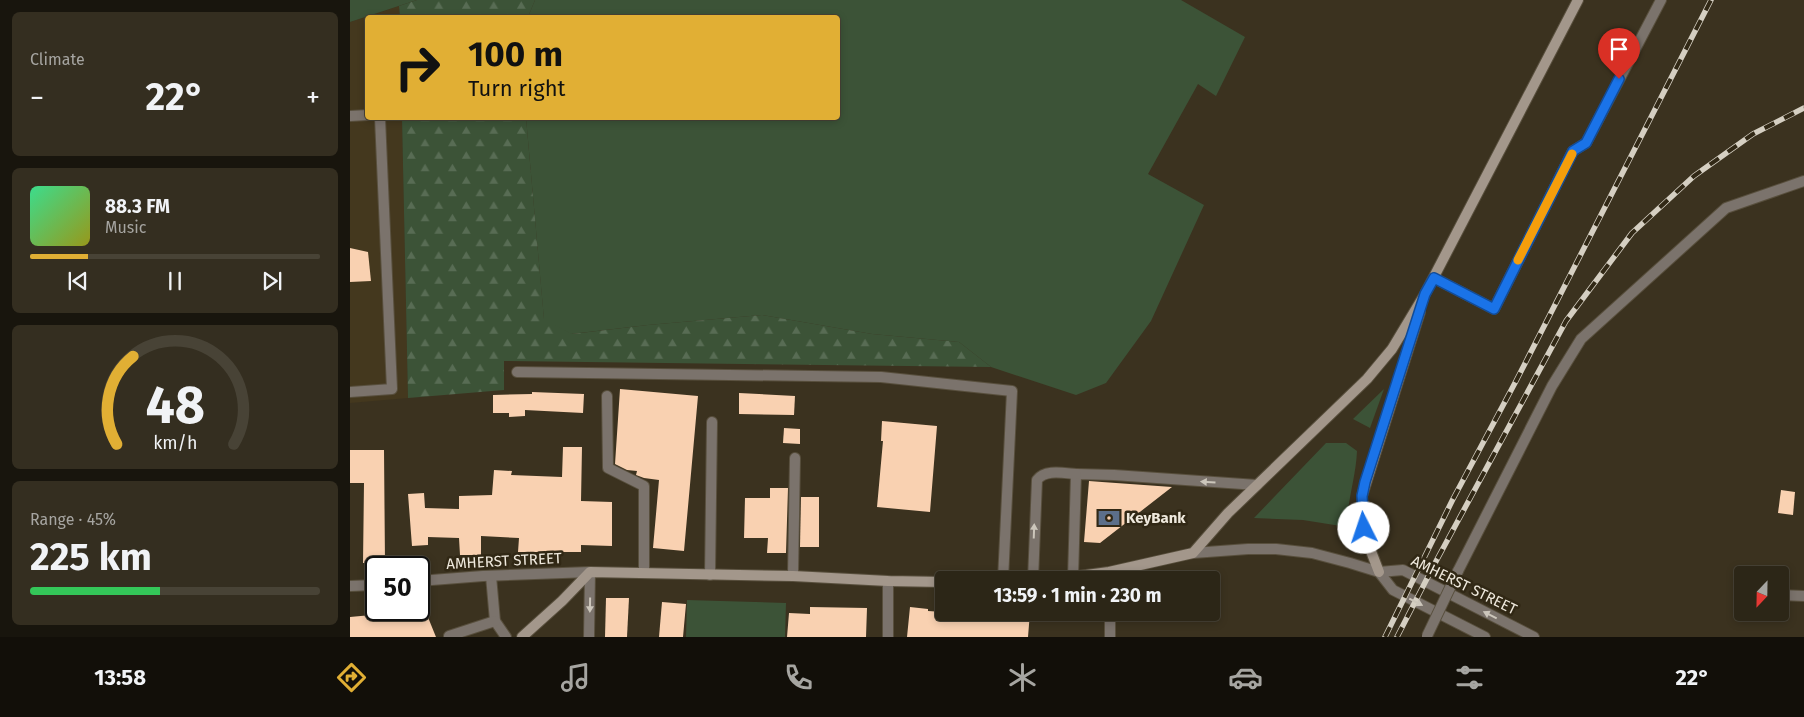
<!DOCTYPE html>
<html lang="en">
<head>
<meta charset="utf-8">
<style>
	body { margin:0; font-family:"Fira Sans",sans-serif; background:#342e20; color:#f1f3f6; height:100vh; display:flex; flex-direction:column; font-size:19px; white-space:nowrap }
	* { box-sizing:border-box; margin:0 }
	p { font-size:16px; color:#a6a5a1 }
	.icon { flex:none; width:28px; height:28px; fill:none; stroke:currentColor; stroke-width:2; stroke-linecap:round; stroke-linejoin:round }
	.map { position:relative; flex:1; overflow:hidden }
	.panel { display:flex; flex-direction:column; gap:12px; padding:12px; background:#18150d; width:350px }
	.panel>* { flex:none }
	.top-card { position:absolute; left:15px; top:15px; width:475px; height:105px; border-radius:5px; box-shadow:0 2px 8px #0003,0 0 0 1px #484336; background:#e1af34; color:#111; overflow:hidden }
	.needle { width:32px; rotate:202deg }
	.buttons { position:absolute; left:1384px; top:566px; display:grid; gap:10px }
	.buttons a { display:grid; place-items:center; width:55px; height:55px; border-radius:5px; background:#2c2617; box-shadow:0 2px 8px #0003,0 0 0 1px #484336; font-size:25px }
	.speed { position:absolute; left:15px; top:556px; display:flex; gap:10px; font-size:25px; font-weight:700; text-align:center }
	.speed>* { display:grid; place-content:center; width:65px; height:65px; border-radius:50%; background:#2c2617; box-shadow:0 2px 8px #0003,0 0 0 1px #484336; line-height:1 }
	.speed .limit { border:2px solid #111; border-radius:8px; background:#fff; color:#111 }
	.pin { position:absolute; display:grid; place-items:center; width:42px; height:42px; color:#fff; margin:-51px -21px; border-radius:50% 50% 50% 0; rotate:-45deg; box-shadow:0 0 5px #0007 }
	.pin .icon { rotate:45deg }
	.me { position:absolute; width:55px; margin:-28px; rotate:356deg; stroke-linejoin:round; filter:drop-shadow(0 0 4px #0008) }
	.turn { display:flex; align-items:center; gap:18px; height:105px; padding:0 20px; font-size:22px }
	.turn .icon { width:65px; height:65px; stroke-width:2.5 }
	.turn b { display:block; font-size:35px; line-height:42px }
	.big { font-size:38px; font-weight:700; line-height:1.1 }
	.panel .card { flex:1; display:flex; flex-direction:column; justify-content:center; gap:8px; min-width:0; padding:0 18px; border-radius:8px; background:#342e20 }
	.panel .dial { align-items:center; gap:0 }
	.dial svg { height:130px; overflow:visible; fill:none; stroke:#484336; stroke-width:7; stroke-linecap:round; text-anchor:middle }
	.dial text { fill:#f1f3f6; stroke:none }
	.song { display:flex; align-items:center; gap:15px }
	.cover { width:60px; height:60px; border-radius:8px; background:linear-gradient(135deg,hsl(150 70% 55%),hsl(60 70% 35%)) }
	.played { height:5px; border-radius:2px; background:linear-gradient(90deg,#e1af34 20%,#484336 20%) }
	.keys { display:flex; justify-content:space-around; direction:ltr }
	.heat { display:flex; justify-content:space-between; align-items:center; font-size:28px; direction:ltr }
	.charge { height:8px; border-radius:4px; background:linear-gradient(90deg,#34c759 45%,#484336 0) }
	.trip { position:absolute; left:585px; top:571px; width:285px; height:50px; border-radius:5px; background:#2c2617; box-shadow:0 2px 8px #0003,0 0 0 1px #484336; font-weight:700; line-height:50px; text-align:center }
	.tabs { display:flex; height:80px; justify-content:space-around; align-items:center; background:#120f09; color:#a6a5a1 }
	.tabs .icon { width:35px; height:35px }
	.tabs .current { color:#e1af34 }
	.tabs b { font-size:22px; color:#f1f3f6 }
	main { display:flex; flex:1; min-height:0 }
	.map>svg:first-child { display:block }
	.built { fill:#44381e }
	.green { fill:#3c5337 }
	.forest { fill:url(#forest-firs) }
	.building { fill:#f9d1b1 }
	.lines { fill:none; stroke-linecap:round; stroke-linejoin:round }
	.service-casing { stroke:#584f3d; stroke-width:12 }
	.minor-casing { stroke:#584f3d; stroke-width:12 }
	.tertiary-casing { stroke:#584f3d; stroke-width:12 }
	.secondary-casing { stroke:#584f3d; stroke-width:12 }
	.service { stroke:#7b736c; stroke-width:10 }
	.minor { stroke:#7b736c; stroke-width:10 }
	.tertiary { stroke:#7b736c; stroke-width:10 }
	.secondary { stroke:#a3978b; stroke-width:10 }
	.rail-casing { stroke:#d5cfc2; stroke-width:5.5 }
	.rail { stroke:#312815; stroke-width:4; stroke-dasharray:11; stroke-linecap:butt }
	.service-bridge-casing { stroke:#584f3d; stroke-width:12; stroke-linecap:butt }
	.service-bridge { stroke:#7b736c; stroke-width:10 }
	.oneway { fill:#ccc6bb }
	.route-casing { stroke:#114b97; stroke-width:12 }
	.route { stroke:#1a73e8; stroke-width:9 }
	.slow { stroke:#f59e0b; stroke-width:9 }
	.labels { text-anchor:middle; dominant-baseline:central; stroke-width:5; stroke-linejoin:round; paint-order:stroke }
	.poi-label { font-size:15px; font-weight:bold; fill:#efe9dd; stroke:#312815; text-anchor:start }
	.street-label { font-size:15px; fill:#efe9dd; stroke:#312815 }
</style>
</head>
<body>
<main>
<section class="panel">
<div class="card"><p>Climate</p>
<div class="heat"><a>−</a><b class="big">22°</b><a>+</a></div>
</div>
<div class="card">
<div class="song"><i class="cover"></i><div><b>88.3 FM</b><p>Music</p></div></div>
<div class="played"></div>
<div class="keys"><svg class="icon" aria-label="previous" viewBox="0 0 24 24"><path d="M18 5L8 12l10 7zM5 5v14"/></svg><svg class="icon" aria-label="pause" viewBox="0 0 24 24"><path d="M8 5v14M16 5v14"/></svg><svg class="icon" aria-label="next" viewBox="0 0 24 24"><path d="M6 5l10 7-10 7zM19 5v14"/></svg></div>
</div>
<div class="card dial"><svg viewBox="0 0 100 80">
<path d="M14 69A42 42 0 1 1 86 69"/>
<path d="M14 69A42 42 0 0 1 24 15" stroke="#e1af34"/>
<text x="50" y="56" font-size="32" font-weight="700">48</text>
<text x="50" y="72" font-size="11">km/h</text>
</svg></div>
<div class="card"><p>Range · 45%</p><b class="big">225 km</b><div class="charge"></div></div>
</section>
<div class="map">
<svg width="1454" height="637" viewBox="0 0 1454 637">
	<defs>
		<pattern id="forest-firs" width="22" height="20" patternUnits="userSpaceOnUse" patternTransform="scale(1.25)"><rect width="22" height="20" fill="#3c5337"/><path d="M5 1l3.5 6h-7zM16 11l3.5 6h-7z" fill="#586c54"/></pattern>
	</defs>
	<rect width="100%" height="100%" fill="#3b321f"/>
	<path class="built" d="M49,6l1,11 -32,1v100h34l6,280 -58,5v-381z"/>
	<g class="green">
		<path d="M0,0h67l-67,22z"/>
		<path d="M185,0h646l64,37 -29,59 -18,-12 -50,90 56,31 -53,116 -45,62 -30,12 -85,-28 -32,-25 -87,-8 -110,-19 -114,10 -77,9 -27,-14 -18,-202h312v-100l-310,-1z"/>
		<path d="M1034,389l-14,39 -17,-9z"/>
		<path d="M976,443h20l11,8c-1,26 -10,50 -10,76l-44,-7 -49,-2z"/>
		<path d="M337,600l99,3 -1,34h-99z"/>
	</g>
	<g class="forest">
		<path d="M67,0h118l-7,17h-128l-1,-11z"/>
		<path d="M52,118h124l18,201 28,15 76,-9 114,-10 110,19 87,8 32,25 -487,-6v29l-96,8z"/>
	</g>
	<g class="building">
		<path d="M0,248l18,4 3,29 -21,1z"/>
		<path d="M270,389l78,7 -14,155 -31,-3 6,-68 -15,-2 -8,-3 1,-4 -10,-1 -12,-6z"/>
		<path d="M182,392l52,2 -1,19 -58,-3v6l-16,1v-4h-16v-18l39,-1z"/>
		<path d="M389,393l56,3 -1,19 -55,-1z"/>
		<path d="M532,421l55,5 -7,86 -53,-5 6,-66h-2z"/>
		<path d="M434,428l16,1v15l-17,-1z"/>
		<path d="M213,447h19l-1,54 31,1v44l-31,-1v7h-63l1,-14 -38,-2v19h-21l-1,-17 -31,-1v8l-16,1 -4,-52 16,-1 1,15 34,1v-13l33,-1 2,-25 18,1 -1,4 51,2z"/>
		<path d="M0,450h34l1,113h-22l1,-80h-14z"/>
		<path d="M739,481l13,1 70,5 -72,56 -16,-1z"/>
		<path d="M420,488h18l-2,65h-19l1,-15h-24l1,-40h25z"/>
		<path d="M1431,490l14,2 -2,23 -15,-2z"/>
		<path d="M451,497h18v50h-19z"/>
		<path d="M256,598h23l-2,39h-22z"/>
		<path d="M312,602l24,2 -3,33h-24z"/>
		<path d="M460,607l57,1 -1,29h-79l2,-24 21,1z"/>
		<path d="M560,607l18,2v2l15,1h87l-2,25h-121z"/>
		<path d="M75,610l11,27h-86v-20z"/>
	</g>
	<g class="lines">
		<g class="service-casing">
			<g id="service">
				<path d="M0,116l18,-1"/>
				<path d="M1084,278l60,31 79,-158 13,-8 75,-143"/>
				<path d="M167,372l364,5 131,14 -9,189"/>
				<path d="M0,392l42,-3 -12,-271"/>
				<path d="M257,396l1,72 36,18v87"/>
				<path d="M1108,571l94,-185 29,-47 145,-131 78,-27"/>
				<path d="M360,575l2,-153"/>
				<path d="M141,576l4,45 11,16"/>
				<path d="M443,576l2,-118"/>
				<path d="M723,578l3,-104 38,1 143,10"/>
				<path d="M683,580l4,-100c8,-11 26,-7 39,-6"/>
				<path d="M760,612v25"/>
				<path d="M99,636l46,-15"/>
			</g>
		</g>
		<g class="minor-casing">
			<g id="minor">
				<path d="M1430,595l24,1"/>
				<path d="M239,637l1,-65"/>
				<path d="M538,637v-56"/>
			</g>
		</g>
		<g class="tertiary-casing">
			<g id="tertiary">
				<path d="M843,553l55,-4h28l36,4 38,10 29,9 24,-2 131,67"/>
				<path d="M1029,572l14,18 92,47"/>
				<path d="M69,581l64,-5 107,-4"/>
				<path d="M0,586l26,-1"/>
			</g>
		</g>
		<g class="secondary-casing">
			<g id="secondary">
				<path d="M1029,572l-15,-39 -2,-37 58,-184"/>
				<path d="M698,580l61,-8 84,-19 35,-40 139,-134 25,-30 33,-55 153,-294"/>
				<path d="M172,637l40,-36 28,-29 203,4 95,5 56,1"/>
			</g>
		</g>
		<use href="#service" class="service"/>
		<use href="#minor" class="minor"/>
		<use href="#tertiary" class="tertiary"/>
		<use href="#secondary" class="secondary"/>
		<g class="rail-casing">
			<g id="rail">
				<path d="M1035,637l68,-138 63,-118 195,-381"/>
				<path d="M1047,637l37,-72 132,-244 66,-88 62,-57 59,-42 51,-26"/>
			</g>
		</g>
		<use href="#rail" class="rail"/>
		<g class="service-bridge-casing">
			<path id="service-bridge" d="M1077,636l31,-65"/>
		</g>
		<use href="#service-bridge" class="service-bridge"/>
	</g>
	<defs><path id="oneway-solid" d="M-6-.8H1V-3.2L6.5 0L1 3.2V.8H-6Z" transform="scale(1.25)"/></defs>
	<g class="oneway">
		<use href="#oneway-solid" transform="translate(858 482) rotate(-177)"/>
		<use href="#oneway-solid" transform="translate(684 531) rotate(-88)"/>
		<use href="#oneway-solid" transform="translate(1066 602) rotate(27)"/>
		<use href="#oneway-solid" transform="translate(240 605) rotate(91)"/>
		<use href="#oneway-solid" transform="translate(1140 615) rotate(-153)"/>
	</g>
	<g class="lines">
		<g class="route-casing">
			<path id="route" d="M1014,528l-2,-32 3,-14 60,-188 9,-16 60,31 79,-158 13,-8 33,-64"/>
		</g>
		<use href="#route" class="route"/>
		<path class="slow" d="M1168,260l54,-106"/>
	</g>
	<defs>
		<g id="bank-bare" transform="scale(1.725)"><path d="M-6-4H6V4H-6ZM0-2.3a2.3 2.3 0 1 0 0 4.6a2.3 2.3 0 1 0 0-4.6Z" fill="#5c6f8a" stroke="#312815" stroke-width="2.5" paint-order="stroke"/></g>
	</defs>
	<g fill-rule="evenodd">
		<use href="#bank-bare" x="759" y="518"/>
	</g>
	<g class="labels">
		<g class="poi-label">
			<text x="776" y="518">KeyBank</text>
		</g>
		<g class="street-label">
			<text transform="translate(154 561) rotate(-3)">AMHERST STREET</text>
			<text transform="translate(1114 585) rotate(26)">AMHERST STREET</text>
		</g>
	</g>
</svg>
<div class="buttons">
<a><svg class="needle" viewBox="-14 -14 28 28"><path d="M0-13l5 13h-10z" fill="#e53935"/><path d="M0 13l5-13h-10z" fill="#a6a5a1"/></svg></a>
</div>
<div class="speed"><div class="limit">50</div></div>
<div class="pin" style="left:1269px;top:79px;background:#d93025"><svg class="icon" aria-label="arrive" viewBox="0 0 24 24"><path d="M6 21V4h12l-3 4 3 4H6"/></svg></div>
<svg class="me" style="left:1014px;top:528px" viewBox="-20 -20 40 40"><circle r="19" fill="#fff"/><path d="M0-13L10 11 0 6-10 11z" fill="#1a73e8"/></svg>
<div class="trip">13:59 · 1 min · 230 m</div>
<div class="top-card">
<div class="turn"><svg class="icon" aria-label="right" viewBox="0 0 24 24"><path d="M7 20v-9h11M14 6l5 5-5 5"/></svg><div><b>100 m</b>Turn right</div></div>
</div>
</div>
</main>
<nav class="tabs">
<b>13:58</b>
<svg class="icon current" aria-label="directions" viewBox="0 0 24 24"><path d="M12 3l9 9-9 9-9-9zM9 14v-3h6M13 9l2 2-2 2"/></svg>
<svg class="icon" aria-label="music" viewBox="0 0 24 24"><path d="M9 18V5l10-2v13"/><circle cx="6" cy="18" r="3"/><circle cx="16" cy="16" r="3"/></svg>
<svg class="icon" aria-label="phone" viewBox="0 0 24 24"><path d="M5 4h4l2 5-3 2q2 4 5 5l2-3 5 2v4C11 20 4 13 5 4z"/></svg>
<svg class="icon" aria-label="climate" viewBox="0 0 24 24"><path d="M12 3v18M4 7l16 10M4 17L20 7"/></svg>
<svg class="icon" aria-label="car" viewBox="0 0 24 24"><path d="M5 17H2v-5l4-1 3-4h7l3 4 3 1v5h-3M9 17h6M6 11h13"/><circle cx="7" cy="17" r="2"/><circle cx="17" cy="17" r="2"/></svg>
<svg class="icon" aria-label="filters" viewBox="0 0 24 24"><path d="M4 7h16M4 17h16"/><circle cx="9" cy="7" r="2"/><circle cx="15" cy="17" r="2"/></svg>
<b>22°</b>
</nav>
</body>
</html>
